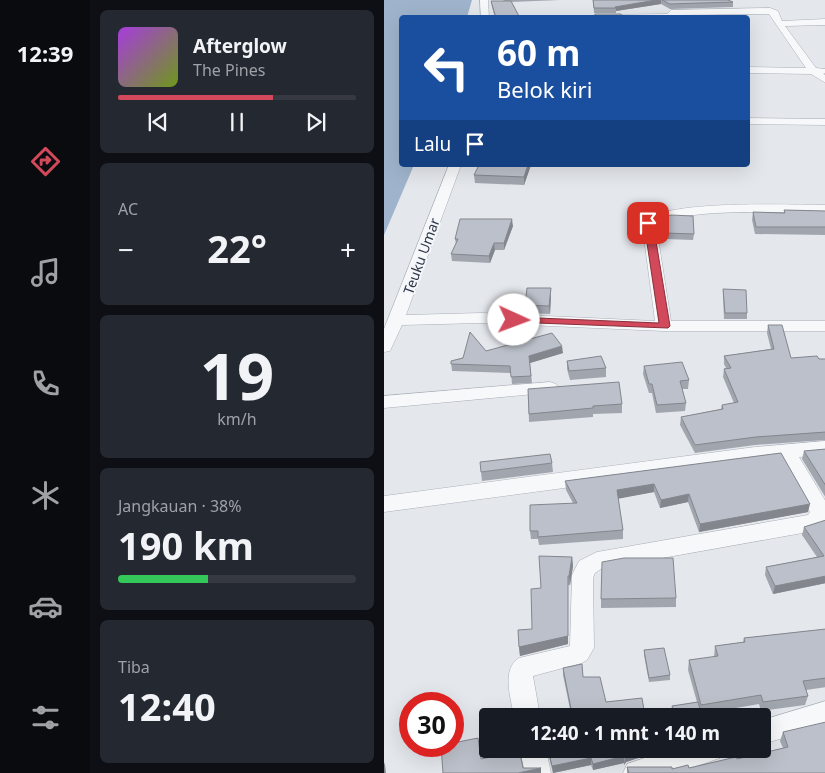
<!DOCTYPE html>
<html lang="id">
<head>
<meta charset="utf-8">
<style>
	body { margin:0; font-family:"Noto Sans",sans-serif; background:#242831; color:#f1f3f6; height:100vh; display:flex; flex-direction:column; font-size:19px; white-space:nowrap }
	* { box-sizing:border-box; margin:0 }
	p { font-size:16px; color:#9ea1a6 }
	.icon { flex:none; width:28px; height:28px; fill:none; stroke:currentColor; stroke-width:2; stroke-linecap:round; stroke-linejoin:round }
	.map { position:relative; flex:1; overflow:hidden }
	.sheet { display:flex; flex-direction:column; gap:10px; padding:10px; background:#0d0f14; width:294px }
	.sheet>* { flex:none }
	.guide { position:absolute; left:15px; top:15px; width:351px; height:152px; border-radius:5px; box-shadow:0 5px 20px #0002; background:#1a4fa0; color:#fff; overflow:hidden }
	.speed { position:absolute; left:15px; top:692px; display:flex; gap:10px; font-size:25px; font-weight:700; text-align:center }
	.speed>* { display:grid; place-content:center; width:65px; height:65px; border-radius:50%; background:#171b24; box-shadow:0 5px 20px #0002; line-height:1 }
	.speed .limit { border:8px solid #d22; background:#fff; color:#111 }
	.pin { position:absolute; display:grid; place-items:center; width:42px; height:42px; color:#fff; margin:-21px; border-radius:10px; box-shadow:0 2px 8px #0006 }
	.me { position:absolute; width:55px; margin:-28px; rotate:92deg; stroke-linejoin:round; filter:drop-shadow(0 0 4px #0008) }
	.turn { display:flex; align-items:center; gap:18px; height:105px; padding:0 15px; font-size:22px }
	.turn .icon { width:65px; height:65px; stroke-width:2.5 }
	.turn b { display:block; font-size:35px; line-height:42px }
	.then { display:flex; align-items:center; height:48px; padding:0 15px; background:#0003; gap:10px; font-size:19px }
	.big { font-size:38px; font-weight:700; line-height:1.1 }
	.sheet .tile { flex:1; display:flex; flex-direction:column; justify-content:center; gap:8px; min-width:0; padding:0 18px; border-radius:8px; background:#242831 }
	.sheet .dial { align-items:center; gap:0 }
	.dial b { font-size:65px; line-height:1 }
	.song { display:flex; align-items:center; gap:15px }
	.cover { width:60px; height:60px; border-radius:8px; background:linear-gradient(135deg,hsl(280 70% 55%),hsl(80 70% 35%)) }
	.played { height:5px; border-radius:2px; background:linear-gradient(90deg,#d1495b 65%,#363941 65%) }
	.keys { display:flex; justify-content:space-around; direction:ltr }
	.heat { display:flex; justify-content:space-between; align-items:center; font-size:28px; direction:ltr }
	.charge { height:8px; border-radius:4px; background:linear-gradient(90deg,#34c759 38%,#363941 0) }
	.trip { position:absolute; left:95px; top:708px; width:292px; height:50px; border-radius:5px; background:#171b24; box-shadow:0 5px 20px #0002; font-weight:700; line-height:50px; text-align:center }
	main { display:flex; flex:1; min-height:0 }
	.tab-bar { display:flex; flex-direction:column; width:90px; justify-content:space-around; align-items:center; background:#090b0e; color:#9ea1a6 }
	.tab-bar .icon { width:35px; height:35px }
	.tab-bar .on { color:#d1495b }
	.tab-bar b { font-size:22px; color:#f1f3f6 }
	.map>svg:first-child { display:block }
	.water { fill:#9fb4cc }
	.lines { fill:none; stroke-linecap:round; stroke-linejoin:round }
	.minor-casing { stroke:#a9aeb7; stroke-width:1 }
	.minor { fill:#f7f8fa; fill-rule:evenodd }
	.wall { fill:#a1a5ae }
	.shaded-wall { fill:#83868d }
	.building { fill:#bbc0ca; stroke:#83868d }
	.route { fill:#d1495b; stroke:#882f3b }
	.labels { text-anchor:middle; dominant-baseline:central; stroke-width:4; stroke-linejoin:round; paint-order:stroke }
	.street-label { font-size:14px; fill:#2b3445; stroke:#f4f6f9 }
</style>
</head>
<body>
<main>
<nav class="tab-bar">
<b>12:39</b>
<svg class="icon on" aria-label="directions" viewBox="0 0 24 24"><path d="M12 3l9 9-9 9-9-9zM9 14v-3h6M13 9l2 2-2 2"/></svg>
<svg class="icon" aria-label="music" viewBox="0 0 24 24"><path d="M9 18V5l10-2v13"/><circle cx="6" cy="18" r="3"/><circle cx="16" cy="16" r="3"/></svg>
<svg class="icon" aria-label="phone" viewBox="0 0 24 24"><path d="M5 4h4l2 5-3 2q2 4 5 5l2-3 5 2v4C11 20 4 13 5 4z"/></svg>
<svg class="icon" aria-label="climate" viewBox="0 0 24 24"><path d="M12 3v18M4 7l16 10M4 17L20 7"/></svg>
<svg class="icon" aria-label="car" viewBox="0 0 24 24"><path d="M5 17H2v-5l4-1 3-4h7l3 4 3 1v5h-3M9 17h6M6 11h13"/><circle cx="7" cy="17" r="2"/><circle cx="17" cy="17" r="2"/></svg>
<svg class="icon" aria-label="filters" viewBox="0 0 24 24"><path d="M4 7h16M4 17h16"/><circle cx="9" cy="7" r="2"/><circle cx="15" cy="17" r="2"/></svg>
</nav>
<section class="sheet">
<div class="tile">
<div class="song"><i class="cover"></i><div><b>Afterglow</b><p>The Pines</p></div></div>
<div class="played"></div>
<div class="keys"><svg class="icon" aria-label="previous" viewBox="0 0 24 24"><path d="M18 5L8 12l10 7zM5 5v14"/></svg><svg class="icon" aria-label="pause" viewBox="0 0 24 24"><path d="M8 5v14M16 5v14"/></svg><svg class="icon" aria-label="next" viewBox="0 0 24 24"><path d="M6 5l10 7-10 7zM19 5v14"/></svg></div>
</div>
<div class="tile"><p>AC</p>
<div class="heat"><a>−</a><b class="big">22°</b><a>+</a></div>
</div>
<div class="tile dial"><b>19</b><p>km/h</p></div>
<div class="tile"><p>Jangkauan · 38%</p><b class="big">190 km</b><div class="charge"></div></div>
<div class="tile"><p>Tiba</p><b class="big">12:40</b></div>
</section>
<div class="map">
<svg width="442" height="773" viewBox="0 0 442 773">
	<rect width="100%" height="100%" fill="#e4e7ec"/>
	<path class="water" d="M0,0h88l-5,17 -65,1v147h12l-30,70z"/>
	<g class="lines">
		<g class="minor-casing">
			<g id="minor">
				<path d="M96,0h8l1,18h-8z"/>
				<path d="M386,8l8,3 4,10 44,-2v6l-41,1 31,42 10,1v4l-3,1 3,1v8l-15,-9 -63,-1v-6l58,1 -37,-54 -92,1 -1,3h-86l4,-3 73,-1 4,-4z"/>
				<path d="M364,118l78,1v6l-78,-1z"/>
				<path d="M65,165h12l-55,150 75,-2 174,8 -13,-98c18,-24 151,-18 184,-18v8c-39,0 -140,-6 -170,12l15,96h155v10h-162l-183,-8 -79,2 -12,26 -6,1v-23z"/>
				<path d="M166,382l6,2 3,4 -3,4 -172,16v-12z"/>
				<path d="M442,441v14l-27,2 27,45v21l-4,4 -14,5 -207,37 -6,4 -2,5 1,70 -7,12 -5,3 -49,13 7,40h-26c-3,-17 -13,-47 5,-58l51,-12 2,-71 7,-14 18,-9 211,-37 2,-3 -29,-53 -397,53v-16l371,-49z"/>
				<path d="M442,701v24l-63,19v-24z"/>
				<path d="M136,749h26l5,24h-26z"/>
				<path d="M287,749h53l-4,9 -44,15h-53l4,-9z"/>
			</g>
		</g>
		<use href="#minor" class="minor"/>
	</g>
	<g class="wall">
		<path d="M119,0h57l-49,2 9,16h-25l-3,-11 -1,-6h13z"/>
		<path d="M209,0h135l5,2v5l-63,2 -9,-5 -45,7v2h-22z"/>
		<path d="M147,165l-7,20 -49,-2 -1,-8z"/>
		<path d="M400,210l42,1v24l-71,-1 -3,-14 1,-8 31,1z"/>
		<path d="M281,217l29,17 -1,6 -28,-1z"/>
		<path d="M129,226l-9,24h-9l-5,13 -38,-2 -1,-7 5,-10 -1,-5z"/>
		<path d="M339,289l24,24v6h-23l-1,-24z"/>
		<path d="M167,296l-1,18 -25,-1v-8z"/>
		<path d="M384,325l23,33 35,1v81l-71,5 -60,8 -15,-28 1,-8 40,-8 1,-4 12,-2 -11,-26 1,-8 2,-1 -2,-4v-8l47,-7 -4,-16z"/>
		<path d="M102,351l77,2 -33,10 2,20 -20,1 -1,-11 -59,-2 -1,-10z"/>
		<path d="M183,361l39,7v9l-36,3 -3,-11z"/>
		<path d="M260,366l45,14 -1,9h-6l4,14 -1,8 -29,2 -4,-20h-3l-6,-19z"/>
		<path d="M144,389l94,15v9l-29,1v3l-64,5z"/>
		<path d="M442,449v49l-24,-39 2,-8z"/>
		<path d="M397,453l27,59 -109,20 -11,-30 -28,6 -6,-16 -36,6 5,32v9l-84,6 -1,-6h-7l-1,-8 43,-28 -7,-13 -1,-9z"/>
		<path d="M168,463l1,9 -71,9 -1,-9z"/>
		<path d="M442,520v63l-53,11 -8,-19 1,-8 51,-10 -15,-22 2,-8z"/>
		<path d="M188,557l1,9 -3,19h-2v59l-48,12 -1,-9 13,-18 9,-41z"/>
		<path d="M292,598v9l-75,1v-9z"/>
		<path d="M442,629v58l-20,3 2,6 -3,9 -44,6 -2,-7 -58,10 1,2h-144l13,-2 -8,-39v-7l20,9 23,25 39,14 27,-5v-5l25,-4 -9,-32 1,-10 25,-3 1,-11 28,-4 1,-4z"/>
		<path d="M260,650l26,25v5l-21,2 -5,-27z"/>
		<path d="M399,732l43,41h-199v-6l45,2 17,-1 48,-9 46,-11 -3,-7z"/>
		<path d="M163,749h119l-40,13 -2,3v-2l-31,7 -2,-5 -38,8z"/>
	</g>
	<g class="shaded-wall">
		<path d="M272,0h5v4l-45,7v-3l-1,-1z"/>
		<path d="M144,165h3l-7,20v-8z"/>
		<path d="M128,219l1,7 -9,24v-7z"/>
		<path d="M110,243l1,7 -5,13 -1,-7z"/>
		<path d="M167,288v8l-1,18 -1,-8z"/>
		<path d="M178,346l1,7 -33,10 -1,-7z"/>
		<path d="M270,484v8l-37,7v-9z"/>
		<path d="M305,494l-1,8 -28,6 1,-8z"/>
		<path d="M426,504l-2,8 -109,20 1,-8z"/>
		<path d="M188,557l1,9 -3,19 -1,-9z"/>
		<path d="M442,576v7l-53,11 2,-8z"/>
		<path d="M184,585v59l-48,12 -1,-9z"/>
		<path d="M262,749h20l-40,13 -2,3 1,-7 2,-3z"/>
		<path d="M240,756v7l-31,7v-6z"/>
		<path d="M207,758v7l-38,8 -1,-7z"/>
		<path d="M0,762l1,3 1,8h-2z"/>
		<path d="M157,768v5h-23z"/>
	</g>
	<g class="building">
		<path d="M209,0h63l-41,7 1,1h-22z"/>
		<path d="M278,0h66l5,2 -63,2z"/>
		<path d="M107,1h20l9,17h-24z"/>
		<path d="M211,14h26l3,4h-29z"/>
		<path d="M95,165h49l-4,12 -50,-2z"/>
		<path d="M400,210l42,1v16h-70l-3,-15 32,1z"/>
		<path d="M287,215l22,1 1,18 -29,-1v-16z"/>
		<path d="M76,219h52l-8,24h-10l-5,13 -38,-2 7,-15h-3z"/>
		<path d="M143,288h24l-2,18 -24,-1z"/>
		<path d="M339,289l23,1 1,23h-22z"/>
		<path d="M384,325h14l9,33 26,-2 2,3h7v73l-70,5 -61,8 -14,-28 42,-8 -1,-4 16,-3 -14,-33 7,-1 -7,-12 50,-7z"/>
		<path d="M86,332l16,19 66,-18 10,13 -33,10 2,20 -20,1 -1,-11 -59,-2v-3l12,-3z"/>
		<path d="M217,356l5,12 -37,3 -2,-10z"/>
		<path d="M298,362l7,18 -9,1 6,22 -29,2 -5,-21h-3l-5,-18z"/>
		<path d="M235,382l3,22 -29,2v2l-64,6 -1,-25z"/>
		<path d="M442,449v37l-22,-35z"/>
		<path d="M397,453l29,51 -110,20 -11,-30 -28,6 -7,-16 -37,6 6,40 -85,7v-6h-8v-26l47,-2 -12,-22z"/>
		<path d="M166,454l2,9 -71,9 -1,-10z"/>
		<path d="M442,520v56l-51,10 -9,-19 58,-11 -20,-29z"/>
		<path d="M155,556l33,1 -3,19h-1v60l-49,11 -1,-17 14,-1 -1,-40 10,-1z"/>
		<path d="M240,558h49l3,40 -75,1 1,-37z"/>
		<path d="M442,629v49l-23,3 5,15 -45,6 -2,-7 -60,10 -12,-45 29,-4 -3,-10 30,-4 -1,-4z"/>
		<path d="M280,648l6,27 -21,3 -5,-28z"/>
		<path d="M198,664l1,13h17l6,25 36,-4 3,18 28,-5 -1,-5 26,-4 4,14h-144l14,-2 -9,-46z"/>
		<path d="M442,722v51h-197l-2,-6h45v2l16,-4 1,3 47,-11 1,2 51,-12 -5,-15z"/>
		<path d="M94,738l3,21 30,-6v-4h8l4,19h18l-23,5h-75l-2,-27h12v-3z"/>
		<path d="M164,749h98l-19,6 -2,3 -1,-2 -31,8 -2,-6 -39,8z"/>
	</g>
	<path class="route" d="M261,221h3l5,2 17,103 -2,2 -157,-6 -2,-2 2,-3h3l145,6 -15,-100z"/>
	<g class="labels">
		<g class="street-label">
			<text transform="translate(37 256) rotate(-70)">Teuku Umar</text>
		</g>
	</g>
</svg>
<div class="speed"><div class="limit">30</div></div>
<div class="pin" style="left:264px;top:223px;background:#d93025"><svg class="icon" aria-label="arrive" viewBox="0 0 24 24"><path d="M6 21V4h12l-3 4 3 4H6"/></svg></div>
<svg class="me" style="left:130px;top:320px" viewBox="-20 -20 40 40"><circle r="19" fill="#fff"/><path d="M0-13L10 11 0 6-10 11z" fill="#d1495b"/></svg>
<div class="trip">12:40 · 1 mnt · 140 m</div>
<div class="guide">
<div class="turn"><svg class="icon" aria-label="left" viewBox="0 0 24 24"><path d="M17 20v-9H6M10 6l-5 5 5 5"/></svg><div><b>60 m</b>Belok kiri</div></div>
<div class="then">Lalu<svg class="icon" aria-label="arrive" viewBox="0 0 24 24"><path d="M6 21V4h12l-3 4 3 4H6"/></svg></div>
</div>
</div>
</main>
</body>
</html>
